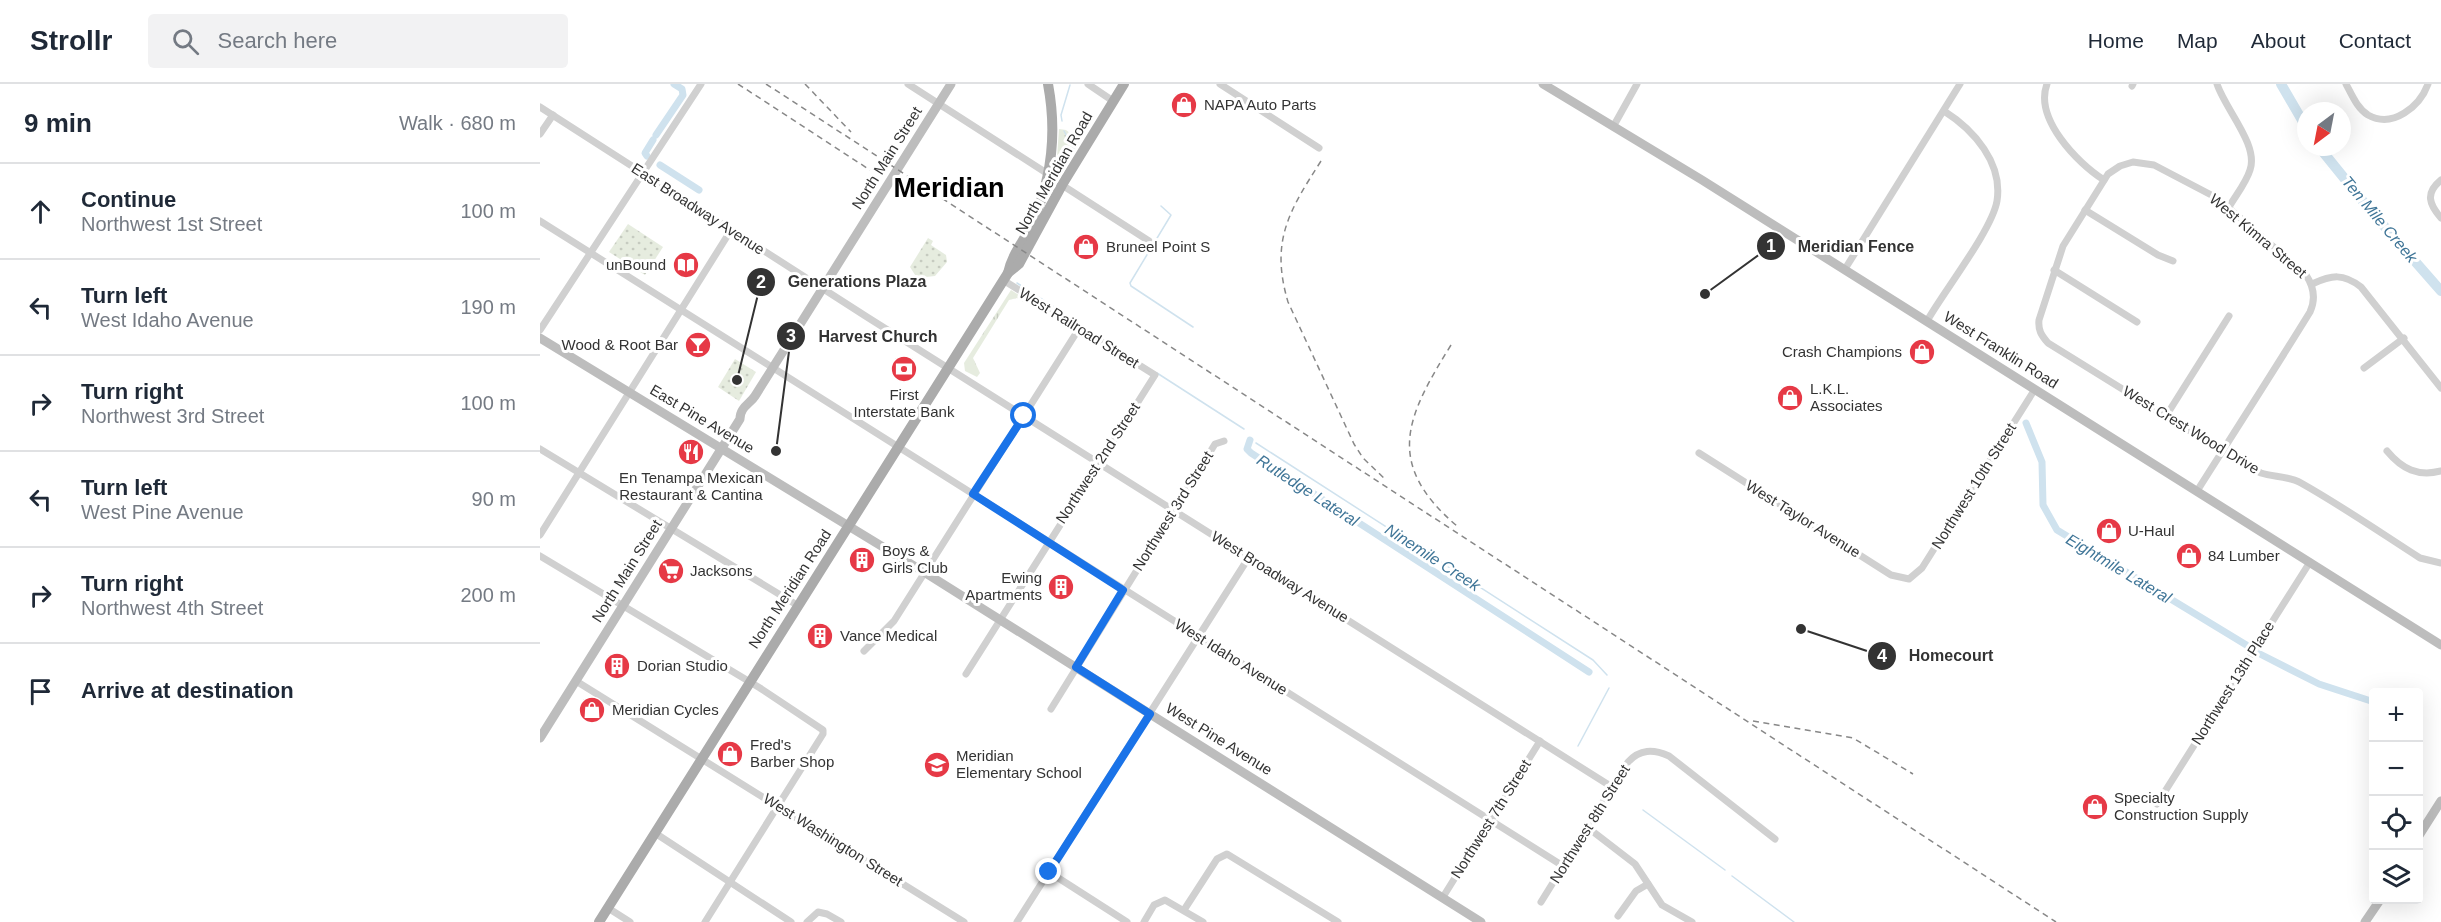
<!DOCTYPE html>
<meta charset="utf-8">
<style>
:root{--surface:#fff;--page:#f2f2f3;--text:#1f2937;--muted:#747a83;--line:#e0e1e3}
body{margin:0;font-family:Helvetica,sans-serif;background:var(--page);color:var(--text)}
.controls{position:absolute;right:18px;bottom:18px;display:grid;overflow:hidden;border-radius:6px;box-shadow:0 6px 24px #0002}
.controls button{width:54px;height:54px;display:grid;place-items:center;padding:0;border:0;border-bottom:2px solid var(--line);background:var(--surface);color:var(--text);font:30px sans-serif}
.compass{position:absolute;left:1757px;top:18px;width:54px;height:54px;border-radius:50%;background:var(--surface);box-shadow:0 6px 24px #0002;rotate:212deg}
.stop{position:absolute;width:18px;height:18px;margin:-14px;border:4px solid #1a73e8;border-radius:50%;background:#fff}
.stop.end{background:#1a73e8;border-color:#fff;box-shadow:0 2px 6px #0008}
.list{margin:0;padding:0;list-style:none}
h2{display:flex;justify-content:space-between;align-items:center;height:78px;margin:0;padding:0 24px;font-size:26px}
h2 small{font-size:20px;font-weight:400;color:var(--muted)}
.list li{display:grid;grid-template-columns:39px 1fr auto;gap:18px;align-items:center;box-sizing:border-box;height:96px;padding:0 24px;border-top:2px solid var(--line)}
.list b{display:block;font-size:22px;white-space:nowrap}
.list p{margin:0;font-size:20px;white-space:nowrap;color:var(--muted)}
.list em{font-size:20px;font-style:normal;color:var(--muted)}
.icon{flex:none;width:33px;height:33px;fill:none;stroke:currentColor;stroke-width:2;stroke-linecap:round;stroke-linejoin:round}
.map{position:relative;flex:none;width:1901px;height:838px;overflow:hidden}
header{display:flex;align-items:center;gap:36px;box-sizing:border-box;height:84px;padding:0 30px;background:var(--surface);border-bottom:2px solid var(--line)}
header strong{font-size:28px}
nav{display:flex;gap:33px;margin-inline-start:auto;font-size:21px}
.search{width:420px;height:54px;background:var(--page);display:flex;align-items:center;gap:15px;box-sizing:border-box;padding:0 21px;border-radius:6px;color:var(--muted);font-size:22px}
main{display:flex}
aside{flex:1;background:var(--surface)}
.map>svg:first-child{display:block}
.grass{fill:url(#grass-tufts)}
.park{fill:url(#park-dots)}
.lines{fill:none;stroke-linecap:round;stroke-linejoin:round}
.stream{stroke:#cfe2ee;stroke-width:1.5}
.canal{stroke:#cfe2ee;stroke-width:7}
.river{stroke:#cfe2ee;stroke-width:10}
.street{stroke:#d0d0d0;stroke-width:7}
.secondary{stroke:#bdbdbd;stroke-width:9}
.primary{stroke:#ababab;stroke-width:10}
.rail{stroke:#888;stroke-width:1.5;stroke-dasharray:6 4.5;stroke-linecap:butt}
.route{stroke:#1a73e8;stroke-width:8}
.labels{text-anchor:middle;stroke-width:6;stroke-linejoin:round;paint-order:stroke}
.poi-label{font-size:15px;fill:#333;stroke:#fff;text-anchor:start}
.street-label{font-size:15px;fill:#333;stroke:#fff}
.water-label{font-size:16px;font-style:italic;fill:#3f7597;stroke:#fff}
.town-label{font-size:27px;font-weight:bold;fill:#000;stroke:#fff}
.leader{fill:none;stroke:#333;stroke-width:2}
.callout-dot{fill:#333;stroke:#fff;stroke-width:2}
.mark-label{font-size:18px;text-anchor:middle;font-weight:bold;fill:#fff}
.callout-label{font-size:16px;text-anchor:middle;font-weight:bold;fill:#333;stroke:#fff;stroke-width:6;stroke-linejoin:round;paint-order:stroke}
</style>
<header>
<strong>Strollr</strong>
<div class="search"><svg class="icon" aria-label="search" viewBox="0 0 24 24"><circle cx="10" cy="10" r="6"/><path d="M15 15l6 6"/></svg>Search here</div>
<nav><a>Home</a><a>Map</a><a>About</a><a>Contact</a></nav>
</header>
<main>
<aside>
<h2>9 min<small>Walk · 680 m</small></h2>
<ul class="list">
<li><svg class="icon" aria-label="ahead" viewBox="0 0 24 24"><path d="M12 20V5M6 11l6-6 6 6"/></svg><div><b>Continue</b><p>Northwest 1st Street</p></div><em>100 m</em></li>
<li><svg class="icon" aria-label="left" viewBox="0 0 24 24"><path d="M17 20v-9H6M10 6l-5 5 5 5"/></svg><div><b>Turn left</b><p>West Idaho Avenue</p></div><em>190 m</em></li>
<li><svg class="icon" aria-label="right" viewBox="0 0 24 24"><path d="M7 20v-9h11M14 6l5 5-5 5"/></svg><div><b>Turn right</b><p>Northwest 3rd Street</p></div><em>100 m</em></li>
<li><svg class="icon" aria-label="left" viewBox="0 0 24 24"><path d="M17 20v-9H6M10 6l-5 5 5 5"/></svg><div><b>Turn left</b><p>West Pine Avenue</p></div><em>90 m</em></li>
<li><svg class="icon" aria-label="right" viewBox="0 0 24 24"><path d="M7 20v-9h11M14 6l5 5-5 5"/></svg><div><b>Turn right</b><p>Northwest 4th Street</p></div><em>200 m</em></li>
<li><svg class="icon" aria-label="arrive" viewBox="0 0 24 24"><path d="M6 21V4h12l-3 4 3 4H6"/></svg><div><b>Arrive at destination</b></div></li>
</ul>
</aside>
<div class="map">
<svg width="1901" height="838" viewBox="0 0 1901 838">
<defs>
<pattern id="grass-tufts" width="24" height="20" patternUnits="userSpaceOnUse" patternTransform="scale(1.5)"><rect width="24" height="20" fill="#e6ecdf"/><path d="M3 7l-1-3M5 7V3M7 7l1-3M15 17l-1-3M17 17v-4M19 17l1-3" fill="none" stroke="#c6cbc0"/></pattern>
<pattern id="park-dots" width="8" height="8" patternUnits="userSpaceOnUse" patternTransform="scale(1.5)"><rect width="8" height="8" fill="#e6ecdf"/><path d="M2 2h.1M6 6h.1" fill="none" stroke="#c6cbc0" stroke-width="1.8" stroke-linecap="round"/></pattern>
</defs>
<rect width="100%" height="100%" fill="#fff"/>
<!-- grass -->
<g class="grass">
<polygon points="519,45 526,46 540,57 533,69 527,69 521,85 516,87"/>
<polygon points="471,206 487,216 485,219 477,214 469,216 433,274 440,289 437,293 425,287 424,279"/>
</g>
<!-- park -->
<g class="park">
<polygon points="88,140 123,163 105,191 69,168"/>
<polygon points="388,154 393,157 391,161 406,171 407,178 395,192 377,194 370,183"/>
<polygon points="195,275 216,288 199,317 178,303"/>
</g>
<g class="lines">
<!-- stream -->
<g class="stream">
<polyline points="522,37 521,31 530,1"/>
<polyline points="524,47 534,65"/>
<polyline points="621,122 631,131 590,199 591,202 653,243"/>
<polyline points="477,199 537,238"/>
<polyline points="617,289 704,345"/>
<polyline points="716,359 1053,576 1067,591"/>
<polyline points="1038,662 1069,604"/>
<polyline points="1103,726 1185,786"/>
<polyline points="1192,792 1254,838"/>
</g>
<!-- canal -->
<g class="canal">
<polyline points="116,51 143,11 142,5 134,0"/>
<polyline points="107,72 105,69 113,56"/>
<polyline points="120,81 159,106"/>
<polyline points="1486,339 1502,378 1503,421 1517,446 1708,562"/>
<polyline points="710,356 707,365 711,369 1049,588"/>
<polyline points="1720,570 1779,600 1834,618"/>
</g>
<!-- river -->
<g class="river">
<polyline points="1741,0 1766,43"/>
<polyline points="1779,63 1830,126 1901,207"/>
</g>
<!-- street -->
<g class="street">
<polyline points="368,0 508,90"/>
<polyline points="548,0 573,17"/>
<polyline points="680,0 779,64"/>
<path d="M1507,0C1494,34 1537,79 1564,96"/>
<path d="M1677,0C1685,25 1719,61 1710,86C1706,99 1696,111 1689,123"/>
<path d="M1806,0C1812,11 1817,24 1828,31C1853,45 1880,22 1888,0"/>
<polyline points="1592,2 1593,0"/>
<polyline points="0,23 327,233 1072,703"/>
<polyline points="1073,43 1097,0"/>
<polyline points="0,50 13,31"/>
<path d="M1901,96C1885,109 1889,120 1901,134"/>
<polyline points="522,101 609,157"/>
<polyline points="1545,126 1618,171 1633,177"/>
<polyline points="0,137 1023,782"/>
<polyline points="1305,185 1420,0"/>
<polyline points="1514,186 1597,238"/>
<path d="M1772,200C1792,191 1803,189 1821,203L1901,304"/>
<path d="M1387,237C1404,207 1452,146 1457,117C1463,79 1434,46 1404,27"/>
<polyline points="0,246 161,0"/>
<polyline points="1824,284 1864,254"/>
<polyline points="1626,332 1689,232"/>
<polyline points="0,365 257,521"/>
<path d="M1847,367C1862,385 1878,393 1901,387"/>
<polyline points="1159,369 1351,491 1369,495 1382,484 1495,305"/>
<path d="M1657,407C1695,347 1733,288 1770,228C1776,215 1774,203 1766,191L1677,114L1614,81L1593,78L1580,82L1568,90L1523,162L1499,236C1498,246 1501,251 1508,259L1676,363C1690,373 1705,382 1721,389C1733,393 1749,392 1761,399C1802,422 1841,449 1880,474L1901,479"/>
<polyline points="0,451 191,146"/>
<polyline points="0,472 220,604 283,646 283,650 165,838"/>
<polyline points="324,567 354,537 540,243"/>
<polyline points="426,590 615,291 463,196"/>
<polyline points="36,597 424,838"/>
<polyline points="511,625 675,360 684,357"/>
<polyline points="1617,720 1770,478"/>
<polyline points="1047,743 1095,780 1122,821 1152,838"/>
<polyline points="115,749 251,838"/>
<polyline points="509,788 587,838"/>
<polyline points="903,813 1000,657"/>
<path d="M1001,818L1088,678C1100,665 1113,665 1129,672L1235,755"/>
<polyline points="68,824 90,838"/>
<polyline points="644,826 677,775 687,770 798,838"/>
<polyline points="1078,832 1096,807 1108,800"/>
<polyline points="267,838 278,828 287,830 301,838"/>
<polyline points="477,838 709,473"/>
<polyline points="604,838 614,821 625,816 663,838"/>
</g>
<!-- secondary -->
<g class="secondary">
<polyline points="1003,0 1162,96 1901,561"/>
<polyline points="0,254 384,488 941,838"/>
<path d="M0,654L200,335C200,323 210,320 215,312L411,0"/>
<polyline points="1878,753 1901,717"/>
<polyline points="1825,838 1840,816"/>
</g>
<!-- primary -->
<g class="primary">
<path d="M468,189C472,170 484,157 492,140C512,95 517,48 508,0"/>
<polyline points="59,838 468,189 479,180 522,101 584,0"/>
</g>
<!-- rail -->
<g class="rail">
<polyline points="198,0 330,86"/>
<polyline points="226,0 1516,838"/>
<polyline points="265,0 311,48"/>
<path d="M781,77C749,127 730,157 748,218L814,360L823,374L845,395"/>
<path d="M911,261C867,332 843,379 917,442"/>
<polyline points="1213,637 1313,654 1373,690"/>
</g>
</g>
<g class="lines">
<!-- route -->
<polyline class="route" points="484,332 433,410 583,506 536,583 610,630 509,788"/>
</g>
<!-- icons -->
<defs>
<g id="shop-disc" transform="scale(1.35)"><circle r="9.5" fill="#e63946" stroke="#fff"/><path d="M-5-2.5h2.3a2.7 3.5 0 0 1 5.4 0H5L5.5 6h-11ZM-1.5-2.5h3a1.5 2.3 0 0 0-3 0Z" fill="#fff"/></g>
<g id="library-disc" transform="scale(1.35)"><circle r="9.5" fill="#e63946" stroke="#fff"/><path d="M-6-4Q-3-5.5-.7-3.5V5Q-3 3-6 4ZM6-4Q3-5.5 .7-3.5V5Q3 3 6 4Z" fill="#fff"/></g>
<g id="bar-disc" transform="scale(1.35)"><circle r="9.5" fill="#e63946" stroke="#fff"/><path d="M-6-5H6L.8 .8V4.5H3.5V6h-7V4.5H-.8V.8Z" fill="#fff"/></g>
<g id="bank-disc" transform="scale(1.35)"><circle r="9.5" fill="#e63946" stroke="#fff"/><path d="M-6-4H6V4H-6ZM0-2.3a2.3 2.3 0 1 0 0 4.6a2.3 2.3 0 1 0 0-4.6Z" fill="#fff"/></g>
<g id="restaurant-disc" transform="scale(1.35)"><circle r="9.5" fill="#e63946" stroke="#fff"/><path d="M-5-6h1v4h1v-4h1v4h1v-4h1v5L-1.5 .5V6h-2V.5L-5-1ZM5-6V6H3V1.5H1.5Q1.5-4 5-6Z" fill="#fff"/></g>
<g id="building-disc" transform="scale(1.35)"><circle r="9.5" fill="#e63946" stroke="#fff"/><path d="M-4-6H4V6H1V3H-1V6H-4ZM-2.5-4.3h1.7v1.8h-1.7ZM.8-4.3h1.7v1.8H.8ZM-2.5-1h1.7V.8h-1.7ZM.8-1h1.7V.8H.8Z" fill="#fff"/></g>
<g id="supermarket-disc" transform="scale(1.35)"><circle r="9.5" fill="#e63946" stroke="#fff"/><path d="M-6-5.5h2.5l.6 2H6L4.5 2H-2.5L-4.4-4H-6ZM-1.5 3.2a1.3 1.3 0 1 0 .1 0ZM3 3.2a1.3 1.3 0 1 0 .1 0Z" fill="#fff"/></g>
<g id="school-disc" transform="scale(1.35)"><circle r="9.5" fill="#e63946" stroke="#fff"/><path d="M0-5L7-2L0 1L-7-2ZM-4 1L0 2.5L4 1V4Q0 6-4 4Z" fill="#fff"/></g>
</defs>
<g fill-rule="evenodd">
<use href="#shop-disc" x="644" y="21"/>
<use href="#shop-disc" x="546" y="163"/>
<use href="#library-disc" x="146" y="181"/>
<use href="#bar-disc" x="158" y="261"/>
<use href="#shop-disc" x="1382" y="268"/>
<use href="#bank-disc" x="364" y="285"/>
<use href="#shop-disc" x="1250" y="314"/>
<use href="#restaurant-disc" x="151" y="368"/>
<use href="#shop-disc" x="1569" y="447"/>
<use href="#shop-disc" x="1649" y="472"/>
<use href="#building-disc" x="322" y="476"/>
<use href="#supermarket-disc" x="131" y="487"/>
<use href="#building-disc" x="521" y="503"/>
<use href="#building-disc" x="280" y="552"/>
<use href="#building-disc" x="77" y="582"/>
<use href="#shop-disc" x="52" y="626"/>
<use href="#shop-disc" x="190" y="670"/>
<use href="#school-disc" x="397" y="681"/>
<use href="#shop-disc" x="1555" y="723"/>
</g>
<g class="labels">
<!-- poi labels -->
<g class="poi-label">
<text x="664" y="26">NAPA Auto Parts</text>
<text x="566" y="168">Bruneel Point S</text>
<text x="126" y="186" text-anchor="end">unBound</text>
<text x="138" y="266" text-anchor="end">Wood &amp; Root Bar</text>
<text x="1362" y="273" text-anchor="end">Crash Champions</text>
<text x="1270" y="310">L.K.L.<tspan x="1270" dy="17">Associates</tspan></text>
<text x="364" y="316" text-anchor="middle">First<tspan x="364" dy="17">Interstate Bank</tspan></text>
<text x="151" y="399" text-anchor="middle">En Tenampa Mexican<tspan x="151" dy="17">Restaurant &amp; Cantina</tspan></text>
<text x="1588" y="452">U-Haul</text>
<text x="342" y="472">Boys &amp;<tspan x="342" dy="17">Girls Club</tspan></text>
<text x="1668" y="477">84 Lumber</text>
<text x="150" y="492">Jacksons</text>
<text x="502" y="499" text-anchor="end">Ewing<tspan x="502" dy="17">Apartments</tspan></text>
<text x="300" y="557">Vance Medical</text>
<text x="97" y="587">Dorian Studio</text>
<text x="72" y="631">Meridian Cycles</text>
<text x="210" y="666">Fred's<tspan x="210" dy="17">Barber Shop</tspan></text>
<text x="416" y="677">Meridian<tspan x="416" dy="17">Elementary School</tspan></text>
<text x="1574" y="719">Specialty<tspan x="1574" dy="17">Construction Supply</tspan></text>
</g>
<!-- street labels -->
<g class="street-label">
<text transform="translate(347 74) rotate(-58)" y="5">North Main Street</text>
<text transform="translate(514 89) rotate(-60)" y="5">North Meridian Road</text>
<text transform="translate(158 125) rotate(33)" y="5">East Broadway Avenue</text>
<text transform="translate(1718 152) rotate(40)" y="5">West Kimra Street</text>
<text transform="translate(539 244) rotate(32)" y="5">West Railroad Street</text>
<text transform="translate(1461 266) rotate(32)" y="5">West Franklin Road</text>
<text transform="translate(162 335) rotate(31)" y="5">East Pine Avenue</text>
<text transform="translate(1651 346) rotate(31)" y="5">West Crest Wood Drive</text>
<text transform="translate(558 379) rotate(-57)" y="5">Northwest 2nd Street</text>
<text transform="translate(1434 402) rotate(-58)" y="5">Northwest 10th Street</text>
<text transform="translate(633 427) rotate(-58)" y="5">Northwest 3rd Street</text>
<text transform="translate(1263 435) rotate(32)" y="5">West Taylor Avenue</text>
<text transform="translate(87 487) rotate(-58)" y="5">North Main Street</text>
<text transform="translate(740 493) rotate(32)" y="5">West Broadway Avenue</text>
<text transform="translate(250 505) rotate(-57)" y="5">North Meridian Road</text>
<text transform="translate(691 573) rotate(32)" y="5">West Idaho Avenue</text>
<text transform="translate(1693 599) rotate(-58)" y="5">Northwest 13th Place</text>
<text transform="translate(679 655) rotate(32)" y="5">West Pine Avenue</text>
<text transform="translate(951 735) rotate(-58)" y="5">Northwest 7th Street</text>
<text transform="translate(1050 740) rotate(-58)" y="5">Northwest 8th Street</text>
<text transform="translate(293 756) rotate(32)" y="5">West Washington Street</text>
</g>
<!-- water labels -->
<g class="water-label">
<text transform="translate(1840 135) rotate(50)" y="6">Ten Mile Creek</text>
<text transform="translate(768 406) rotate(33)" y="6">Rutledge Lateral</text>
<text transform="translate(893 473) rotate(33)" y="6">Ninemile Creek</text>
<text transform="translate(1579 484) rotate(31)" y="6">Eightmile Lateral</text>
</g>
<!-- town labels -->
<g class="town-label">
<text x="409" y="113">Meridian</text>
</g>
</g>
<!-- callouts -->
<path class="leader" d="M1165 210L1231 162M197 296L221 198M236 367L251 252M1261 545L1342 572"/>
<g class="callout-dot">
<circle cx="1165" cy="210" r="6"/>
<circle cx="197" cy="296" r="6"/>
<circle cx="236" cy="367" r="6"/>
<circle cx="1261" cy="545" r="6"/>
<circle cx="1231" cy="162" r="15"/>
<circle cx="221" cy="198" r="15"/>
<circle cx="251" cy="252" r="15"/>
<circle cx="1342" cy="572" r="15"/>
</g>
<g class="mark-label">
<text x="1231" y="168">1</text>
<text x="221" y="204">2</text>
<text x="251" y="258">3</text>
<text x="1342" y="578">4</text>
</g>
<g class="callout-label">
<text x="1316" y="168">Meridian Fence</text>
<text x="317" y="203">Generations Plaza</text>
<text x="338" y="258">Harvest Church</text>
<text x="1411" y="577">Homecourt</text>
</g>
</svg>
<div class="controls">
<button>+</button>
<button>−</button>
<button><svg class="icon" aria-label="locate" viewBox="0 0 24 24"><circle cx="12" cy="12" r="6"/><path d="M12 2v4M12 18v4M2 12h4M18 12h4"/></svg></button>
<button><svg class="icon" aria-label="layers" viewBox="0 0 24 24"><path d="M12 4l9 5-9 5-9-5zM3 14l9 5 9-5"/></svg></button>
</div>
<svg class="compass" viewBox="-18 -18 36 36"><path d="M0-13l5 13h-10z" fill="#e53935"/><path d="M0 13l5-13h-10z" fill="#747a83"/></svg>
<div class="stop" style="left:484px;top:332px"></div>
<div class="stop end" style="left:509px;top:788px"></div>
</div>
</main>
